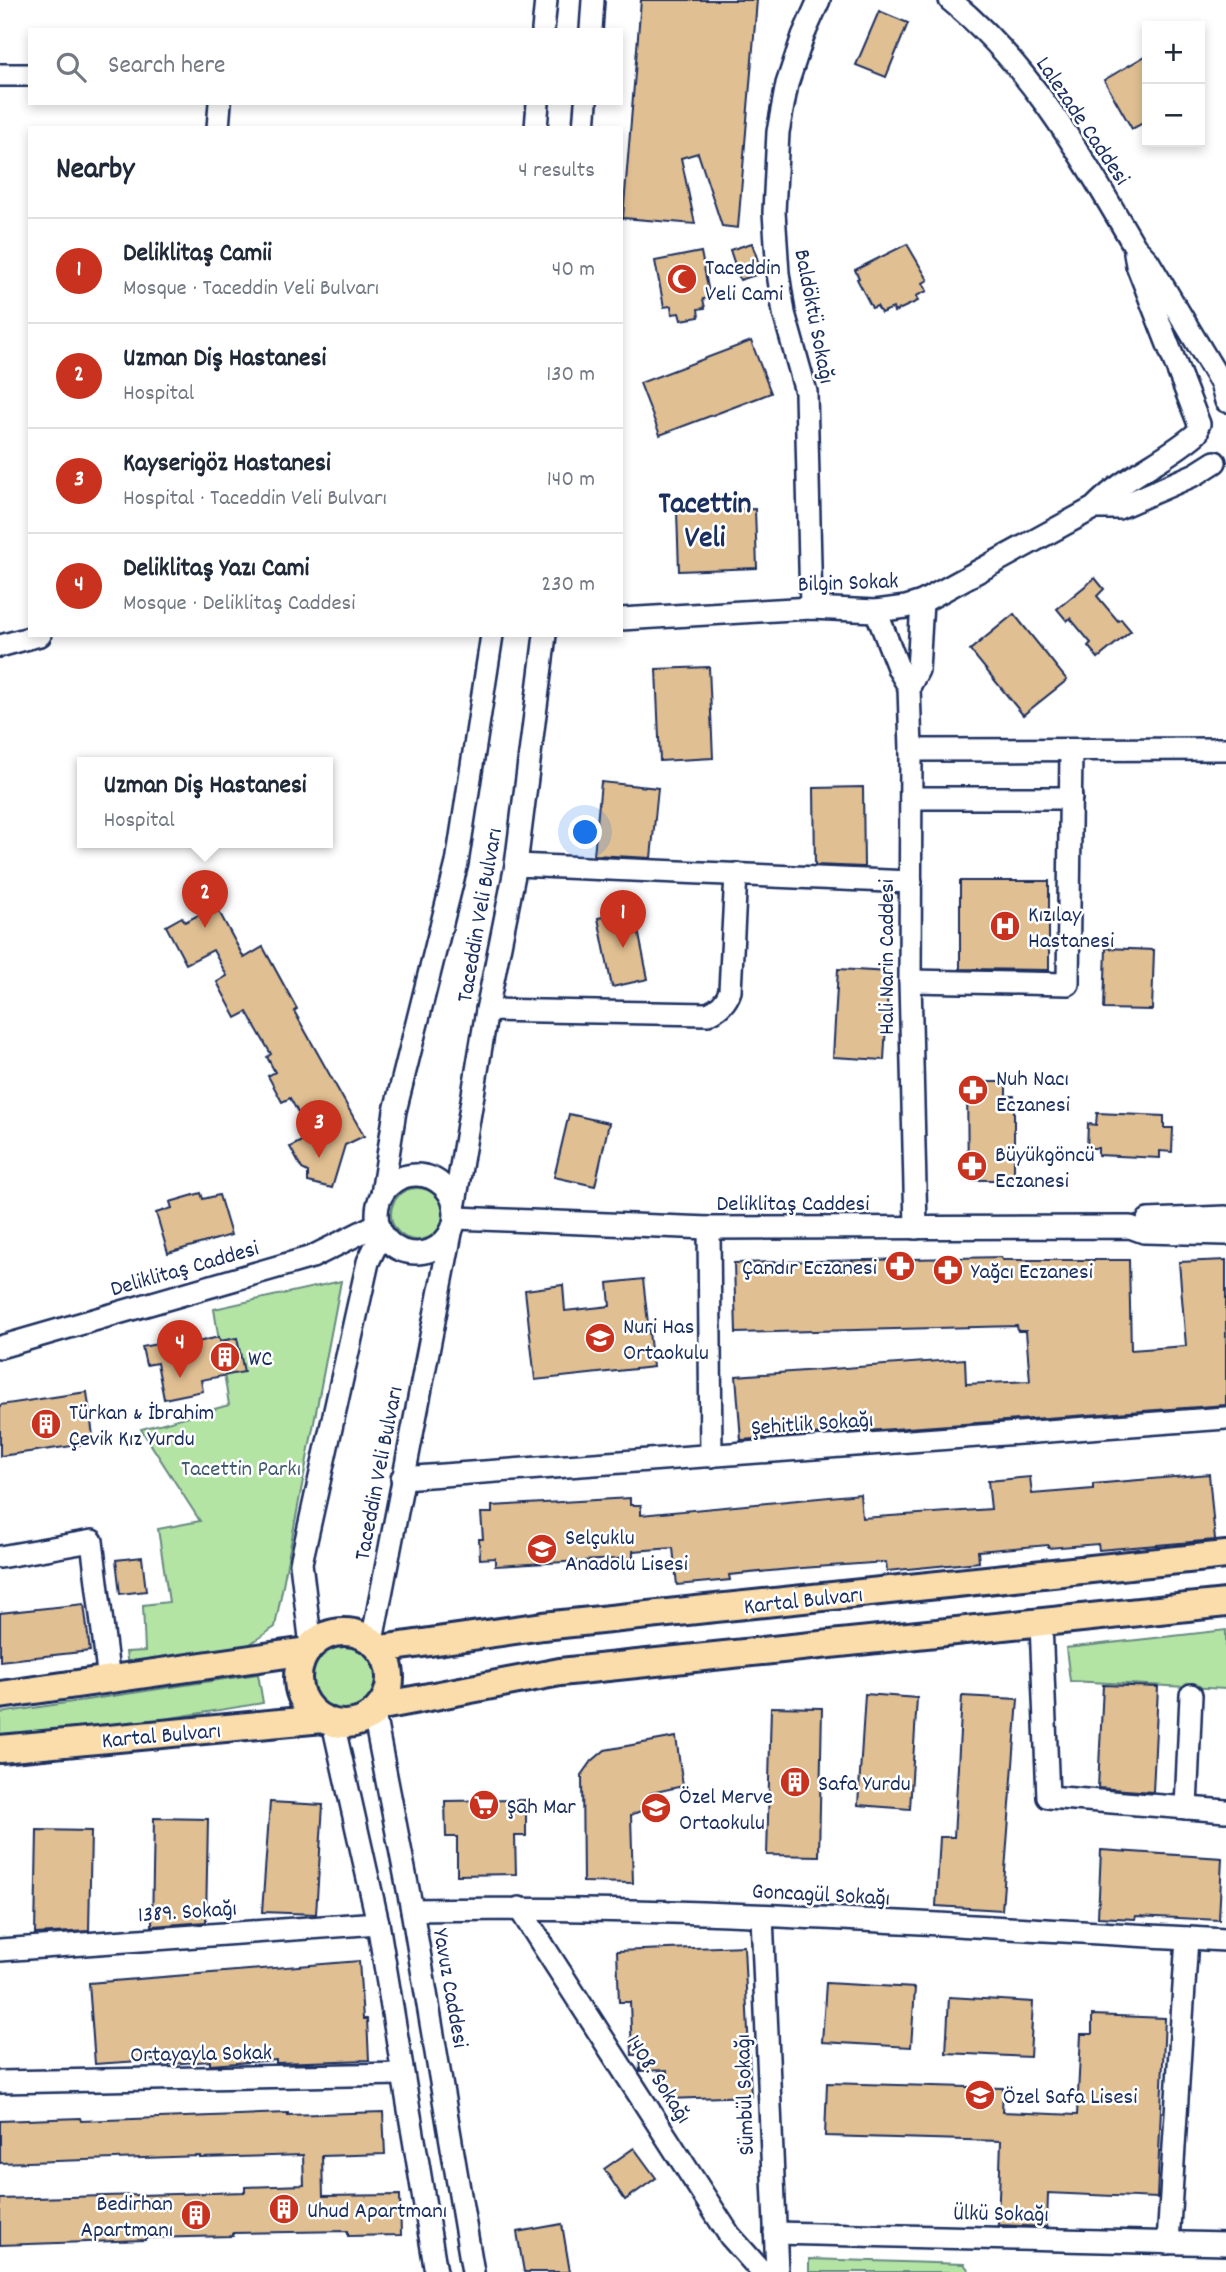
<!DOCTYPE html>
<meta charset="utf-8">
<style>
:root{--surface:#fff;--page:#f2f2f3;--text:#1f2937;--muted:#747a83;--line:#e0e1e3;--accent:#c8321e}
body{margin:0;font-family:Dekko,sans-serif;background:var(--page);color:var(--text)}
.controls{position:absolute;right:21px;top:21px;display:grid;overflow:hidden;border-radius:0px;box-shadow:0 4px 10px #0003}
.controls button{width:63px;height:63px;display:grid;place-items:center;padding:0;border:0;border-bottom:2px solid var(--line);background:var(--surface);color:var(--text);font:35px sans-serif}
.you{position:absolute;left:586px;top:833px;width:24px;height:24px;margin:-18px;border:5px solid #fff;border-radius:50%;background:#1a73e8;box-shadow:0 0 0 10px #1a73e833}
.badge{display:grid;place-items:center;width:46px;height:46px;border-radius:50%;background:var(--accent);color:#fff;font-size:23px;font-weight:700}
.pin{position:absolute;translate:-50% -58px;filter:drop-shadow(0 2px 4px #0008)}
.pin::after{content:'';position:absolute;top:37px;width:24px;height:21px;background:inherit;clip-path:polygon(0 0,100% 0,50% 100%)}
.popup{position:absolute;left:77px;top:757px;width:256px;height:91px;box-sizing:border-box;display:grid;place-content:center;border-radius:0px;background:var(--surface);filter:drop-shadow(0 2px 5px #0005);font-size:23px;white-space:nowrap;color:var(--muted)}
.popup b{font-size:26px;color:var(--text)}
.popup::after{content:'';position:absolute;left:50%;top:100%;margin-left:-14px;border:14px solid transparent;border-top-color:var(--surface)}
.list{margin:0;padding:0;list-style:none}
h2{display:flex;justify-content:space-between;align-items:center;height:91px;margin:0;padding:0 28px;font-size:30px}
h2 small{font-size:23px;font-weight:400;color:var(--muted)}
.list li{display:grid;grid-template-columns:46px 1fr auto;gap:21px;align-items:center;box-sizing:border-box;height:105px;padding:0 28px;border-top:2px solid var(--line)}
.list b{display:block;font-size:26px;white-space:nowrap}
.list p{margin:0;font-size:23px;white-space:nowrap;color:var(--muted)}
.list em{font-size:23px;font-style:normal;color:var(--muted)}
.icon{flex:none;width:38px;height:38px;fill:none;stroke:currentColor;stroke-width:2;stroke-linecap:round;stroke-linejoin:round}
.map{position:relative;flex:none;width:1226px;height:2272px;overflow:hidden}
.search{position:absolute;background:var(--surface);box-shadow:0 4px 10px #0003;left:28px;top:28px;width:595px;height:77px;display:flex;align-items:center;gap:18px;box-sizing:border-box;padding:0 24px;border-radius:0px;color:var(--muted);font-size:26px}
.panel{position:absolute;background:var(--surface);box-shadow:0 4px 10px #0003;left:28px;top:126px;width:595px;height:511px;border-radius:0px}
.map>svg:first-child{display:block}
.green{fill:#b3e4a4;stroke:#678a81;stroke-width:2}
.building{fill:#e0bf92;stroke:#1b2f5e;stroke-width:2}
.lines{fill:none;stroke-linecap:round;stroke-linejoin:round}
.minor-casing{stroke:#1b2f5e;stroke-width:26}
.major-casing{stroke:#1b2f5e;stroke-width:32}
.minor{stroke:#fff;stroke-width:21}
.major{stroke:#faddab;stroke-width:26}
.labels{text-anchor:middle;stroke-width:5;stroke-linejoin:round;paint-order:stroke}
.street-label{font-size:23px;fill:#1b2f5e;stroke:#fff}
.poi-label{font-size:23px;fill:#1b2f5e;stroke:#fff;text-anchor:start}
.park-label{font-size:23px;fill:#415c70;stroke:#fff}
.district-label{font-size:30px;font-weight:bold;fill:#1b2f5e;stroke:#fff}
</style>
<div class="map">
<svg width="1226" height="2272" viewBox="0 0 1226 2272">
<rect width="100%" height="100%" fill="#fff"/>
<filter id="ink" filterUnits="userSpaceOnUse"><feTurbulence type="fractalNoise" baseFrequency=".0143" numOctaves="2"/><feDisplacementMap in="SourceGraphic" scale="14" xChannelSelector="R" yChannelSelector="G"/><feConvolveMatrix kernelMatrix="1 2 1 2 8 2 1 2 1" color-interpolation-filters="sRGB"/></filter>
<g filter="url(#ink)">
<!-- green -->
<g class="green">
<circle cx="417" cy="1214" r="26"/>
<polygon points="341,1281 275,1627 247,1646 129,1673 126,1652 145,1651 143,1605 169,1602 158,1529 200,1521 141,1429 229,1405 214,1309"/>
<polygon points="1226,1630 1226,1689 1070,1681 1066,1648"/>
<circle cx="344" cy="1679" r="32"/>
<polygon points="258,1674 263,1703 54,1737 0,1741 0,1713"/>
<polygon points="809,2259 964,2264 970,2272 809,2272"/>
</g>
<!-- building -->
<g class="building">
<polygon points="641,0 757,0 738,228 722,226 698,153 681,158 695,224 623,218"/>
<polygon points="879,11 908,23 886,77 856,65"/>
<polygon points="1147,55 1147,121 1132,129 1104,80"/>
<polygon points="752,243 762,273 740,280 730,250"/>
<polygon points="907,244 928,280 923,283 927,291 916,296 918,301 894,312 893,308 881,313 877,306 872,308 857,279 859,278 855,270"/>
<polygon points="701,252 710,298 703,299 705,308 698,309 699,317 681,320 679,313 672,314 671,306 664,307 655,261"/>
<polygon points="751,341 771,393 660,435 640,383"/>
<polygon points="755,509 757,568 679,571 677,512"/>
<polygon points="1095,578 1104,589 1097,596 1118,621 1121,619 1131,631 1098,658 1088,646 1091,643 1070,618 1067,621 1057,609"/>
<polygon points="1014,614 1067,680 1023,715 970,650"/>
<polygon points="709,667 713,758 660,761 656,669"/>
<polygon points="601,782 658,788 651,858 594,855"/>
<polygon points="863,787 864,867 815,865 814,788"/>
<polygon points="960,881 1049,881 1049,970 960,969"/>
<polygon points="216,906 244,958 263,947 297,1009 294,1011 364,1136 345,1145 332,1188 308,1182 308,1172 302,1169 290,1147 311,1136 290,1098 282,1102 268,1076 275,1072 267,1057 271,1054 247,1012 236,1018 217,982 227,976 213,950 186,964 166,926 182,917 185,922"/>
<polygon points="634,910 648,979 612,987 598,918"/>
<polygon points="1106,948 1154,950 1152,1010 1104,1009"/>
<polygon points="838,969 889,972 884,1060 833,1057"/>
<polygon points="967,1082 1006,1082 1006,1096 1014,1096 1014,1180 968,1180"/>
<polygon points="1097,1113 1164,1116 1164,1128 1173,1128 1172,1152 1160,1151 1160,1158 1098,1155 1098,1148 1087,1148 1088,1124 1096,1125"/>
<polygon points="569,1114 609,1123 595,1186 554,1177"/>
<polygon points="201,1193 203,1199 219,1195 231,1235 168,1253 156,1213 172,1208 170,1202"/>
<polygon points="1001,1257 1002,1260 1129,1260 1131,1350 1186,1346 1179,1262 1226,1260 1226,1405 741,1440 736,1376 965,1359 966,1384 1030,1381 1026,1331 1018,1331 1017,1326 736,1333 734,1263"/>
<polygon points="643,1279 653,1367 535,1380 525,1290 563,1285 565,1311 610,1306 608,1283"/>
<polygon points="192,1337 193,1343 219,1337 220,1341 237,1338 244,1372 201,1380 203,1391 164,1399 157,1363 146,1365 142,1347"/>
<polygon points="87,1392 94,1443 0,1456 0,1405"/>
<polygon points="1209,1474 1215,1540 1099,1550 1098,1544 1048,1548 1048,1545 978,1551 979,1562 887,1571 886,1562 802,1568 729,1575 730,1580 677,1585 673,1548 633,1551 633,1558 495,1566 495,1558 480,1559 479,1539 483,1539 481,1513 492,1513 492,1506 630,1498 630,1505 641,1505 641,1515 860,1494 862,1518 991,1509 988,1481 1030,1477 1032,1494 1093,1489 1093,1484"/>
<polygon points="142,1557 146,1591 120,1594 116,1560"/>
<polygon points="84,1604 90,1651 0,1661 0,1613"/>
<polygon points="1103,1685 1158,1687 1153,1792 1098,1788"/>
<polygon points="865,1694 917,1698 910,1809 858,1805"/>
<polygon points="962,1696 1018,1699 1002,1910 936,1906 940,1837 954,1837"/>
<polygon points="771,1707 822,1708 819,1856 767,1855"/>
<polygon points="676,1737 683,1786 651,1793 643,1810 631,1815 633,1883 583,1882 582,1775 592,1761 605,1750"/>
<polygon points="526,1800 526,1836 515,1836 516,1874 457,1875 457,1837 446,1837 445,1801"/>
<polygon points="270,1802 323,1805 316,1914 262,1912"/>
<polygon points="154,1818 208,1819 206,1922 152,1926"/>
<polygon points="37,1830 91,1831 89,1931 35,1934"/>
<polygon points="1101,1850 1222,1858 1219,1920 1136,1916 1135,1919 1098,1917"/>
<polygon points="744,1946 751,2096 668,2099 667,2070 640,2071 639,2055 632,2055 630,2002 619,2002 617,1951"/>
<polygon points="359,1961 363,2019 367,2019 369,2060 276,2063 276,2060 210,2065 210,2061 156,2065 155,2060 95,2064 89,1983"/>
<polygon points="826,1983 915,1988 911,2047 822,2042"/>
<polygon points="949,1997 1033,2002 1030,2057 946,2053"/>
<polygon points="1092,2015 1165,2018 1157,2198 1048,2193 1047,2227 998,2225 1001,2141 825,2136 827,2083 1003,2088 1002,2112 1077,2115 1081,2034 1092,2034"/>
<polygon points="383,2112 385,2154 322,2156 323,2196 400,2195 401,2235 348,2236 348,2231 233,2233 233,2236 145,2238 145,2240 0,2245 0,2199 245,2192 245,2187 304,2185 303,2155 200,2158 200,2156 0,2163 0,2121 80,2118 81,2121 288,2113 288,2115"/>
<polygon points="634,2148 656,2178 625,2200 604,2169"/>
<polygon points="562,2224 570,2272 524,2272 517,2232"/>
</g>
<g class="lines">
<!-- minor casing -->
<g class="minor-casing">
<g id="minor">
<path d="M950,0C1032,67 1082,157 1135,247L1148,261L1221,383L1226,401"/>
<polyline points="543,30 546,0"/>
<polyline points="591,30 593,0"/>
<polyline points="0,75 30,75"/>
<polyline points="218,128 220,103"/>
<polyline points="536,128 538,103"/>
<polyline points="584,128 586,103"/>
<polyline points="1135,253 1137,265 1199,424"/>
<polyline points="1094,508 1118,508 1196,474 1215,462"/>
<polyline points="811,608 806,392 784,313 778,273 774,212 778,132 787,84 803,36 819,0"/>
<polyline points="876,611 899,670 909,687 911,750 910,981 916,1228"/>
<path d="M621,619L811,608L876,611L906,607L922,602L1094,508C1123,477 1165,461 1197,433"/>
<polyline points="0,646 40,635"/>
<polyline points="909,687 918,670 922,602"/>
<polyline points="911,750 1226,749"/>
<polyline points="911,798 1071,798"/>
<polyline points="516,865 911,882"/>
<polyline points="910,981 1068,984 1071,751"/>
<path d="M487,1010L708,1014C719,1009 726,1003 730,991L736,874"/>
<circle cx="416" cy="1214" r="39"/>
<polyline points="382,1194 395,1111 457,863 492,635"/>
<polyline points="455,1203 487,1010 516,865 545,635"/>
<polyline points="456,1218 709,1228 1130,1227 1144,1232 1226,1234"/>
<polyline points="1148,1220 1226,1217"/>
<polyline points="709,1228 711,1456"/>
<polyline points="0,1347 312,1257 378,1224"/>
<polyline points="402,1478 1226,1418"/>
<polyline points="0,1557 92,1541 109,1681"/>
<polyline points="1041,1623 1048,1797 1226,1811"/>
<polyline points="372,1641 451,1233"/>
<polyline points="311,1646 301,1563 368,1262 382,1233"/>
<polyline points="374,1714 412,1910 473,2272"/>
<polyline points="333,1723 378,1923 436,2272"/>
<polyline points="1186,1808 1191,1695"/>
<polyline points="519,1908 730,2236 762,2272"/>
<path d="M412,1910C684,1905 955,1926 1226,1940"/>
<polyline points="762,1916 777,2272"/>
<polyline points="0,1950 378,1923"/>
<polyline points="0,2082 402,2074"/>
<polyline points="775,2233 1226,2244"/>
<polyline points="1168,2243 1187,1938"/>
</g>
</g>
<!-- major casing -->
<g class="major-casing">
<g id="major">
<circle cx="344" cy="1678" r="46"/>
<polyline points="380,1649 543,1626 1226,1555"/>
<polyline points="0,1695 307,1651"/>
<polyline points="382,1706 560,1672 1226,1603"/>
<polyline points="0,1749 323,1719"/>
</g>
</g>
<!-- minor -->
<use href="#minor" class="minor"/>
<!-- major -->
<use href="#major" class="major"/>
</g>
</g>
<!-- icons -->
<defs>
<g id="mosque-disc" transform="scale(1.575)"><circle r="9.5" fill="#c8321e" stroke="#fff"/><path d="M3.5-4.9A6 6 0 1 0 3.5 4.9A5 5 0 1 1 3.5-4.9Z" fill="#fff"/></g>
<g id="hospital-disc" transform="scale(1.575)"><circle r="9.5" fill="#c8321e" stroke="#fff"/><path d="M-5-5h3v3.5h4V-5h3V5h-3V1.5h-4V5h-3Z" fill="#fff"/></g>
<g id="pharmacy-disc" transform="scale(1.575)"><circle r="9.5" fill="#c8321e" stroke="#fff"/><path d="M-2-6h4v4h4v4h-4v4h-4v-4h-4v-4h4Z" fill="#fff"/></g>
<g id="school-disc" transform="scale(1.575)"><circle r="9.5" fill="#c8321e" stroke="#fff"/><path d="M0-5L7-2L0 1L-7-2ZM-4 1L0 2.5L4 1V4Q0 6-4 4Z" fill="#fff"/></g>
<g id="building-disc" transform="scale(1.575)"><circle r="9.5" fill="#c8321e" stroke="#fff"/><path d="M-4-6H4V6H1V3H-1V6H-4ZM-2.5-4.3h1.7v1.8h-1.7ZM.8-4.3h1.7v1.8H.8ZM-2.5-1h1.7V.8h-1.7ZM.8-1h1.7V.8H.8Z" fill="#fff"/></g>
<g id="supermarket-disc" transform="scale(1.575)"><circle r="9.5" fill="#c8321e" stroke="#fff"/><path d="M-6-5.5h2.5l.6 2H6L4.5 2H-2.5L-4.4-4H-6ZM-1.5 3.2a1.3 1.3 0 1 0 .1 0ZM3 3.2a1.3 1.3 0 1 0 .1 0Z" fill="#fff"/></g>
</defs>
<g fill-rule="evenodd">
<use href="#mosque-disc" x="682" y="279"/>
<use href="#hospital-disc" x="1005" y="926"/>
<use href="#pharmacy-disc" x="973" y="1090"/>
<use href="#pharmacy-disc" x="972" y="1166"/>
<use href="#pharmacy-disc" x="900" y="1266"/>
<use href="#pharmacy-disc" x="948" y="1270"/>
<use href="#school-disc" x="600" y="1338"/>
<use href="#building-disc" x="225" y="1357"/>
<use href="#building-disc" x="46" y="1424"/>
<use href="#school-disc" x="542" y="1549"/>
<use href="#building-disc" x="795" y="1782"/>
<use href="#supermarket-disc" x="484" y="1805"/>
<use href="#school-disc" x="656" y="1808"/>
<use href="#school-disc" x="980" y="2095"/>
<use href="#building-disc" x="284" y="2209"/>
<use href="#building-disc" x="196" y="2215"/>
</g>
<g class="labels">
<!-- street labels -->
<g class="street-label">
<text transform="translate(1084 120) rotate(56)" y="8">Lalezade Caddesi</text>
<text transform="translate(816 316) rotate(79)" y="8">Baldöktü Sokağı</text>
<text transform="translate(848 581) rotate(-2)" y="8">Bilgin Sokak</text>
<text transform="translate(478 915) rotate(-80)" y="8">Taceddin Veli Bulvarı</text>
<text transform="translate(885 957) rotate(-90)" y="8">Hali Narin Caddesi</text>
<text x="793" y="1210">Deliklitaş Caddesi</text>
<text transform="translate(184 1267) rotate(-16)" y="8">Deliklitaş Caddesi</text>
<text transform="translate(812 1422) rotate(-4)" y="8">Şehitlik Sokağı</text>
<text transform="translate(377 1473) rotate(-79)" y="8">Taceddin Veli Bulvarı</text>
<text transform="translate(803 1599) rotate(-6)" y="8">Kartal Bulvarı</text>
<text transform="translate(161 1734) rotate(-5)" y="8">Kartal Bulvarı</text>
<text transform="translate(821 1893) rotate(3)" y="8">Goncagül Sokağı</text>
<text transform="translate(187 1910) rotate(-4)" y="8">1389. Sokağı</text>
<text transform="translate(452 1988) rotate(80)" y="8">Yavuz Caddesi</text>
<text transform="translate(201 2052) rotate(-1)" y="8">Ortayayla Sokak</text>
<text transform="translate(660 2078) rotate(57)" y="8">1408. Sokağı</text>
<text transform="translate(743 2095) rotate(-92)" y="8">Sümbül Sokağı</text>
<text transform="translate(1001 2212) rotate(1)" y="8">Ülkü Sokağı</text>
</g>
<!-- poi labels -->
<g class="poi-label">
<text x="705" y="274">Taceddin<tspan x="705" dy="26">Veli Cami</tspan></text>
<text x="1028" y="921">Kızılay<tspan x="1028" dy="26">Hastanesi</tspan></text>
<text x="996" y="1085">Nuh Nacı<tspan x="996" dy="26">Eczanesi</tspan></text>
<text x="995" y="1161">Büyükgöncü<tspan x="995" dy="26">Eczanesi</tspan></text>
<text x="877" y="1274" text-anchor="end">Çandır Eczanesi</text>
<text x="971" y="1278">Yağcı Eczanesi</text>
<text x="623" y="1333">Nuri Has<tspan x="623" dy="26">Ortaokulu</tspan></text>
<text x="248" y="1365">WC</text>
<text x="69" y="1419">Türkan &amp; İbrahim<tspan x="69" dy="26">Çevik Kız Yurdu</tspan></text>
<text x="565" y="1544">Selçuklu<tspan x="565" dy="26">Anadolu Lisesi</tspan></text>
<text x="818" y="1790">Safa Yurdu</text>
<text x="679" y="1803">Özel Merve<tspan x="679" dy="26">Ortaokulu</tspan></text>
<text x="507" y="1813">Şah Mar</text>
<text x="1003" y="2103">Özel Safa Lisesi</text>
<text x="173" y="2210" text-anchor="end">Bedirhan<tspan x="173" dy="26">Apartmanı</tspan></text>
<text x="307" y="2217">Uhud Apartmanı</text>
</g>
<!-- park labels -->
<g class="park-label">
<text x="241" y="1475">Tacettin Parkı</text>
</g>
<!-- district labels -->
<g class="district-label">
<text x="705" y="512">Tacettin<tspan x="705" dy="34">Veli</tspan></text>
</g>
</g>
</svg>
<div class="controls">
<button>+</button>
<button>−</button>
</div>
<div class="you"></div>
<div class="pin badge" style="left:623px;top:948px">1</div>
<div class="pin badge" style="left:205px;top:928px">2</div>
<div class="popup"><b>Uzman Diş Hastanesi</b>Hospital</div>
<div class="pin badge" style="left:319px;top:1158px">3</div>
<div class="pin badge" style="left:180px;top:1378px">4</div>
<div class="search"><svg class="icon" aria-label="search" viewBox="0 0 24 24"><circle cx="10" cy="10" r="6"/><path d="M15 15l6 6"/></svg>Search here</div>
<section class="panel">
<h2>Nearby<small>4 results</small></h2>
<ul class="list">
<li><span class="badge">1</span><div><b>Deliklitaş Camii</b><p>Mosque · Taceddin Veli Bulvarı</p></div><em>40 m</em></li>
<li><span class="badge">2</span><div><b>Uzman Diş Hastanesi</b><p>Hospital</p></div><em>130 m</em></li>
<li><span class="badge">3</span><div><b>Kayserigöz Hastanesi</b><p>Hospital · Taceddin Veli Bulvarı</p></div><em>140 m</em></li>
<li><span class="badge">4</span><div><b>Deliklitaş Yazı Cami</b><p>Mosque · Deliklitaş Caddesi</p></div><em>230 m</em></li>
</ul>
</section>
</div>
